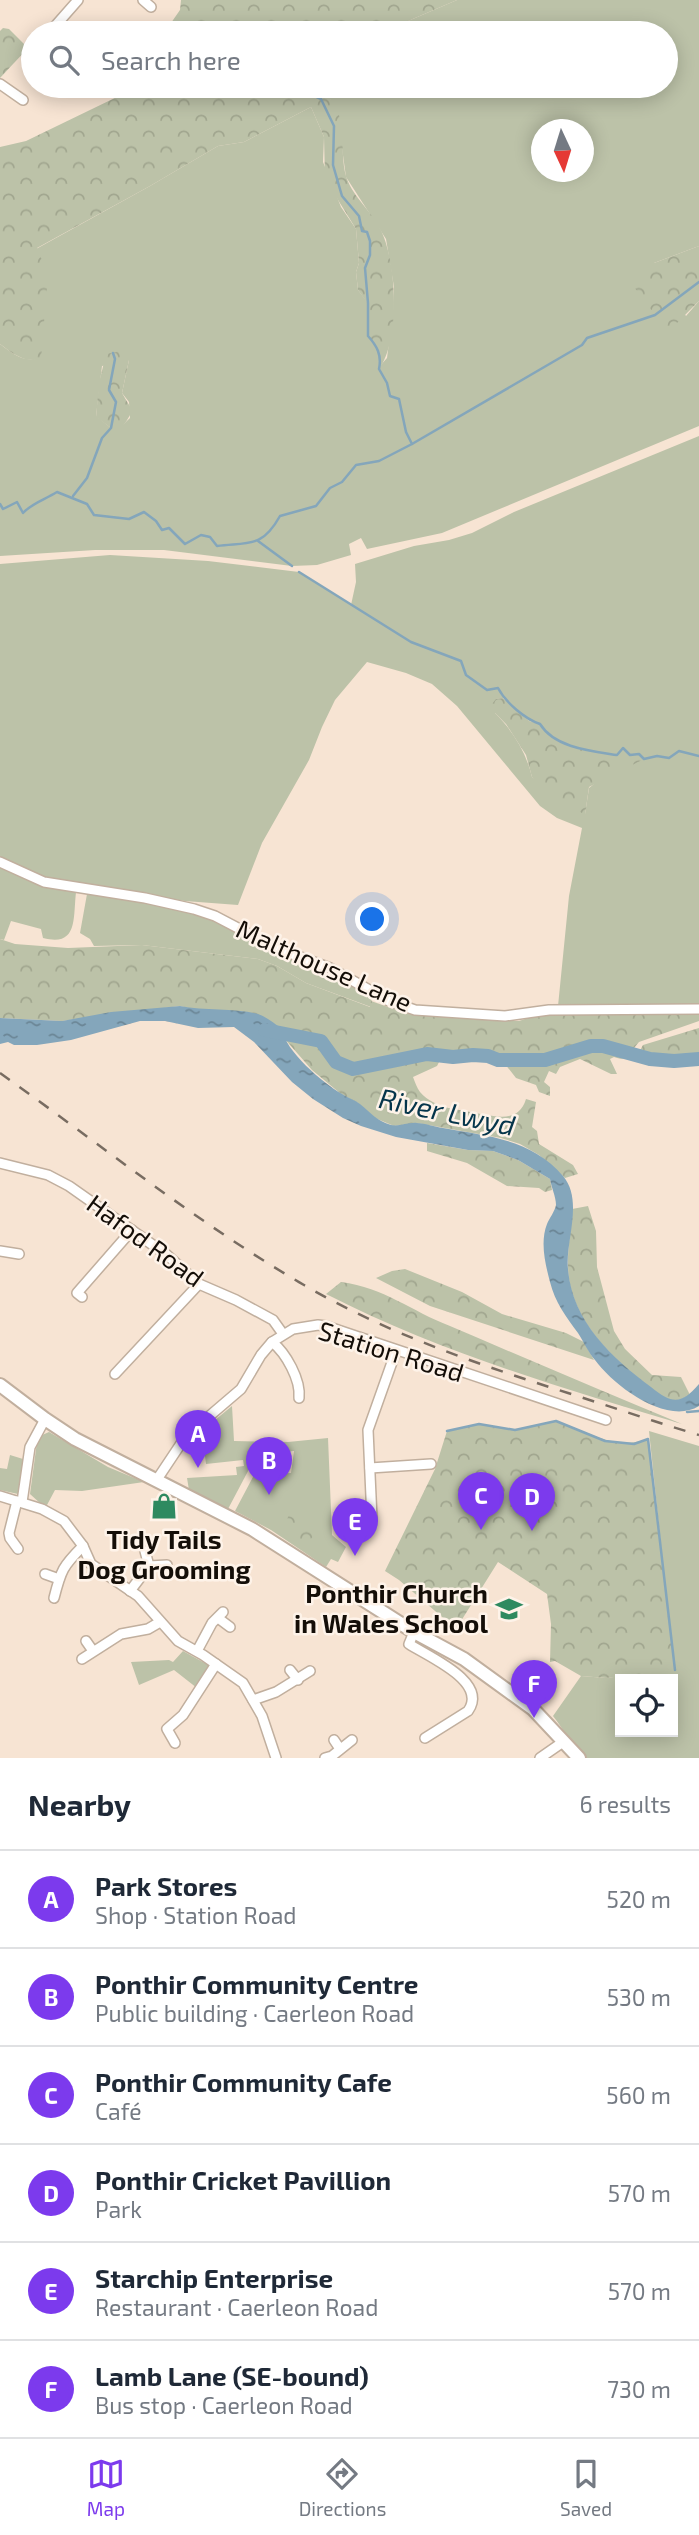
<!DOCTYPE html>
<meta charset="utf-8">
<style>
:root{--surface:#fff;--page:#f6f6f7;--text:#1f2937;--muted:#747a83;--line:#e0e1e3;--accent:#7c3aed}
body{margin:0;font-family:"Exo 2",sans-serif;background:var(--page);color:var(--text)}
.controls{position:absolute;right:21px;bottom:21px;display:grid;overflow:hidden;border-radius:0px;box-shadow:0 4px 18px #0003}
.controls button{width:63px;height:63px;display:grid;place-items:center;padding:0;border:0;border-bottom:2px solid var(--line);background:var(--surface);color:var(--text);font:35px sans-serif}
.compass{position:absolute;left:531px;top:119px;width:63px;height:63px;border-radius:50%;background:var(--surface);box-shadow:0 4px 18px #0003;rotate:176deg}
.you{position:absolute;left:373px;top:920px;width:24px;height:24px;margin:-18px;border:5px solid #fff;border-radius:50%;background:#1a73e8;box-shadow:0 0 0 10px #1a73e833}
.badge{display:grid;place-items:center;width:46px;height:46px;border-radius:50%;background:var(--accent);color:#fff;font-size:23px;font-weight:700}
.pin{position:absolute;translate:-50% -58px;filter:drop-shadow(0 2px 4px #0008)}
.pin::after{content:'';position:absolute;top:37px;width:24px;height:21px;background:inherit;clip-path:polygon(0 0,100% 0,50% 100%)}
.list{margin:0;padding:0;list-style:none}
h2{display:flex;justify-content:space-between;align-items:center;height:91px;margin:0;padding:0 28px;font-size:30px}
h2 small{font-size:23px;font-weight:400;color:var(--muted)}
.list li{display:grid;grid-template-columns:46px 1fr auto;gap:21px;align-items:center;box-sizing:border-box;height:98px;padding:0 28px;border-top:2px solid var(--line)}
.list b{display:block;font-size:26px;white-space:nowrap}
.list p{margin:0;font-size:23px;white-space:nowrap;color:var(--muted)}
.list em{font-size:23px;font-style:normal;color:var(--muted)}
.icon{flex:none;width:38px;height:38px;fill:none;stroke:currentColor;stroke-width:2;stroke-linecap:round;stroke-linejoin:round}
.map{position:relative;flex:none;width:699px;height:1758px;overflow:hidden}
.search{position:absolute;background:var(--surface);box-shadow:0 4px 18px #0003;left:21px;right:21px;top:21px;height:77px;display:flex;align-items:center;gap:18px;box-sizing:border-box;padding:0 24px;border-radius:38px;color:var(--muted);font-size:26px}
.sheet{height:679px;background:var(--surface)}
nav{display:flex;justify-content:space-around;align-items:center;box-sizing:border-box;height:98px;border-top:2px solid var(--line);background:var(--surface);font-size:19px;color:var(--muted)}
nav a{display:grid;justify-items:center;gap:4px}
nav .on{color:var(--accent)}
.map>svg:first-child{display:block}
.green{fill:#bcc2a8;fill-rule:evenodd}
.forest{fill:url(#forest-crowns)}
.water{fill:url(#water-ripples)}
.lines{fill:none;stroke-linecap:round;stroke-linejoin:round}
.stream{stroke:#84a6bb;stroke-width:2.5}
.river{stroke:#84a6bb;stroke-width:14}
.street-casing{stroke:#c1af9e;stroke-width:12}
.secondary-casing{stroke:#c1af9e;stroke-width:16}
.street{stroke:#fff;stroke-width:9}
.secondary{stroke:#fff;stroke-width:12}
.rail{stroke:#786c61;stroke-width:2.5;stroke-dasharray:12 12;stroke-linecap:butt}
.labels{text-anchor:middle;stroke-width:5;stroke-linejoin:round;paint-order:stroke}
.street-label{font-size:26px;fill:#140e08;stroke:#fef3e9}
.poi-label{font-size:26px;font-weight:bold;fill:#140e08;stroke:#fef3e9}
.water-label{font-size:28px;font-style:italic;fill:#05354b;stroke:#fef3e9}
</style>
<div class="map">
<svg width="699" height="1758" viewBox="0 0 699 1758">
<defs>
<pattern id="forest-crowns" width="20" height="18" patternUnits="userSpaceOnUse" patternTransform="scale(1.75)"><rect width="20" height="18" fill="#bcc2a8"/><path d="M2 6a3 3 0 1 1 6 0M12 15a3 3 0 1 1 6 0" fill="none" stroke="#a1a68f"/></pattern>
<pattern id="water-ripples" width="26" height="14" patternUnits="userSpaceOnUse" patternTransform="scale(1.75)"><rect width="26" height="14" fill="#84a6bb"/><path d="M2 4q2-2 4 0t4 0M15 11q2-2 4 0t4 0" fill="none" stroke="#6b8696"/></pattern>
</defs>
<rect width="100%" height="100%" fill="#f7e4d3"/>
<!-- green -->
<g class="green">
<path d="M457,0H699V246L654,263L686,316L699,301V426L442,533L367,549L361,538L349,544L351,555L317,565L292,566L164,550H95L0,556V344C13,354 24,363 41,358L36,249L150,186L218,146L244,142L311,107L324,137L323,162L341,207L356,229L359,263L356,272L358,290L368,303V336C376,345 382,354 379,367L387,358L393,311L394,287L386,239L346,177L342,148L330,99V86H666V33H380ZM542,130H584V172H542ZM129,360L122,393L129,402L130,418L109,438H102L111,428L96,416L102,366Z"/>
<path d="M699,436V1005L558,1006L569,896L582,828L557,818L540,806L457,706L432,684L406,673L367,662L335,700L322,727L309,760L262,843L238,905L185,901L61,883L40,876L0,858V564L110,555L208,561L299,572L351,605L356,582L355,564L414,546L449,540L472,533L514,512ZM504,698L529,721L540,724C557,750 601,754 630,755L589,788L585,814L532,777C526,752 513,731 495,713L496,699Z"/>
<path d="M0,866L50,887L76,892C73,919 78,947 43,938L41,929L11,921L4,940L0,939Z"/>
<path d="M87,894C114,897 141,898 167,905C239,924 308,959 372,996L371,1007L306,983L277,966L258,959L142,945L94,946L90,939L80,933Z"/>
<polygon points="232,1406 234,1441 288,1442 328,1438 332,1535 346,1547 338,1562 331,1559 326,1567 271,1530 235,1511 254,1475 291,1473 294,1451 257,1454 228,1509 189,1490 187,1478 237,1475 236,1467 244,1466 243,1460 206,1464 205,1456 197,1455 197,1444 193,1444 192,1439"/>
<path d="M649,1431L699,1446V1758H585C572,1746 564,1730 553,1716L581,1676L606,1678L674,1669ZM620,1679H673V1732H620Z"/>
<polygon points="49,1432 108,1467 144,1482 82,1491 55,1490 47,1505 41,1504 30,1494 37,1442 40,1436"/>
<polygon points="10,1455 23,1459 22,1480 18,1494 0,1490 0,1468 7,1469"/>
<polygon points="183,1651 210,1666 197,1688 174,1670 139,1685 131,1662 169,1660 173,1662"/>
</g>
<!-- forest -->
<g class="forest">
<polygon points="181,0 457,0 380,33 164,33 180,10"/>
<polygon points="3,28 9,29 28,48 0,78 0,31"/>
<path d="M128,86H330V99C348,118 339,150 346,176C351,194 369,209 378,225C397,255 401,340 379,369C382,355 377,346 368,336V304L358,290L356,272L359,263L356,229L325,179L324,137L311,107L244,142L218,146L150,186L37,248L48,275L41,359C24,363 13,354 0,344V147L26,141L123,94Z"/>
<polygon points="699,246 699,301 668,332 631,283 654,263"/>
<path d="M126,350L129,360L122,393L132,410C127,426 111,436 103,451L96,453L102,438L111,428L96,417L99,383L106,354Z"/>
<path d="M503,698L529,721L540,724C555,748 591,751 617,755L623,748L630,755L639,754L644,759L589,787L585,815L543,788L532,777L526,755L506,724L495,713L492,704L496,699Z"/>
<path d="M0,939L15,944L68,948L142,945L258,959L277,966L306,983L370,1007L371,1001L408,1014L505,1021H519L543,1013H699V1021L639,1042L634,1048L633,1055C625,1059 622,1060 614,1057L610,1059L617,1074H611L580,1059L560,1067L556,1074L549,1071L544,1082L550,1087V1096L539,1092L536,1085L516,1078L501,1059L488,1056H442L437,1066L413,1077C415,1082 417,1088 420,1092C436,1110 460,1109 481,1114C499,1117 519,1122 526,1099L536,1102L532,1127L537,1131L539,1144L573,1165L578,1174L565,1178L539,1155L520,1144L501,1138L417,1123L394,1126L375,1118L358,1103L341,1094L312,1070L283,1037L234,1012L202,1011L180,1006L62,1021L0,1018Z"/>
<polygon points="699,1028 699,1059 674,1061 637,1056 643,1045"/>
<polygon points="427,1143 468,1150 493,1151 518,1160 550,1179 552,1190 545,1192 539,1188 507,1186 467,1163 427,1151"/>
<path d="M588,1206L596,1231L597,1267L614,1331L625,1349L652,1375L681,1377L690,1395C684,1398 677,1402 670,1400C662,1398 654,1390 647,1385C615,1360 582,1330 571,1289C564,1262 571,1236 572,1209Z"/>
<polygon points="405,1269 462,1292 502,1314 566,1333 584,1342 594,1360 430,1306 376,1278 392,1271"/>
<path d="M341,1282C385,1288 411,1311 450,1326C527,1359 605,1392 682,1424C562,1388 439,1352 326,1294Z"/>
<path d="M556,1421C588,1431 614,1451 648,1439L675,1670L606,1678L581,1676L555,1661L550,1662L551,1624L547,1594L498,1562L456,1629L399,1580L385,1571L435,1469L447,1431L479,1424L515,1430Z"/>
<polygon points="290,1511 321,1527 306,1545 283,1532"/>
</g>
<!-- water -->
<path class="water" d="M180,1006C205,1011 236,1008 258,1014C267,1017 275,1024 282,1029C285,1051 323,1083 342,1094C348,1098 355,1100 360,1104C371,1113 377,1121 391,1125C399,1127 408,1122 417,1123C425,1123 435,1127 443,1128C487,1136 532,1139 563,1176C584,1201 565,1241 568,1269C572,1321 612,1358 651,1387C672,1404 681,1405 699,1384V1406C667,1426 614,1386 595,1360C588,1352 584,1342 578,1333C566,1317 555,1302 550,1282C545,1263 540,1242 547,1224C549,1219 555,1211 556,1205C556,1197 551,1186 550,1179L518,1160L493,1151L468,1150L396,1137L361,1126L343,1118L313,1099L292,1082L254,1042L234,1027L198,1028L165,1021H140L71,1040L37,1045H14L8,1042L0,1044V1018L62,1021L111,1012Z"/>
<g class="lines">
<!-- stream -->
<g class="stream">
<path d="M298,88L321,99L334,126L333,165L342,196L359,216L362,231L367,232L370,241V255L365,268L368,303V336C377,346 382,355 379,369L387,383L390,396L399,399L406,432L412,444"/>
<polyline points="73,496 87,478 102,438 111,428 116,402 109,390 115,359 113,353"/>
<path d="M0,504L3,509L17,502L23,513C32,503 44,500 57,492L87,504L94,515L129,519L144,512L156,521L162,530L169,528L185,544L201,535L210,537L217,546C250,542 262,548 280,516L316,506L330,488L342,482L356,465L379,461L412,444L582,345L587,338L655,315L699,282"/>
<polyline points="258,541 292,566"/>
<path d="M299,572L411,642L461,661L466,675L487,690L498,688C506,703 525,719 540,724C555,748 591,751 617,755L623,748L630,755L639,754L644,759L657,756L669,758L679,751L699,756"/>
<polyline points="687,1412 699,1411"/>
<polyline points="447,1431 479,1424 515,1430 556,1421 605,1441 634,1444 648,1439 675,1670"/>
</g>
<!-- river -->
<polyline class="river" points="265,1030 321,1041 336,1062 353,1069 427,1054 453,1057 473,1055 488,1056 498,1060 545,1060 591,1046 603,1046 650,1059 674,1061 699,1059"/>
<!-- street casing -->
<g class="street-casing">
<g id="street">
<polyline points="143,0 151,7"/>
<polyline points="49,33 78,0"/>
<polyline points="0,84 23,100"/>
<polyline points="0,862 44,882 145,898 194,909 215,916 276,948 330,968 389,1001 415,1010 505,1016 549,1010 699,1009"/>
<polyline points="0,1163 48,1175 69,1186 167,1255 199,1284 236,1300 273,1320 283,1334"/>
<polyline points="0,1251 19,1254"/>
<polyline points="82,1297 77,1293 132,1230"/>
<path d="M272,1342C286,1353 301,1380 299,1398"/>
<polyline points="115,1374 199,1284"/>
<polyline points="370,1468 431,1464"/>
<polyline points="156,1481 186,1436 241,1389 261,1355 272,1342 293,1329 318,1325 326,1326 606,1420"/>
<polyline points="0,1496 42,1509 64,1521 83,1546 91,1564 138,1596 178,1641 203,1655 243,1683 262,1716 276,1758"/>
<polyline points="17,1501 9,1533 10,1538 18,1549"/>
<polyline points="22,1502 30,1447 45,1419"/>
<polyline points="363,1519 372,1519 368,1430 396,1351"/>
<polyline points="145,1551 149,1566"/>
<polyline points="45,1574 59,1579"/>
<polyline points="130,1591 149,1566 167,1565"/>
<path d="M54,1598C61,1570 63,1566 83,1546"/>
<polyline points="218,1618 230,1627"/>
<path d="M414,1632L409,1644C429,1657 489,1682 468,1711L425,1738"/>
<polyline points="86,1641 93,1651"/>
<polyline points="197,1651 212,1623 223,1612"/>
<polyline points="82,1659 121,1634 148,1629 160,1622"/>
<polyline points="290,1670 298,1680"/>
<polyline points="253,1700 276,1692 310,1671"/>
<polyline points="334,1740 340,1749"/>
<polyline points="175,1743 167,1729 183,1715 216,1664"/>
<polyline points="325,1758 332,1756 352,1740"/>
<polyline points="540,1758 563,1742"/>
</g>
</g>
<!-- secondary casing -->
<g class="secondary-casing">
<polyline id="secondary" points="0,1385 45,1419 75,1439 252,1529 414,1632 464,1659 533,1709 579,1758"/>
</g>
<!-- street -->
<use href="#street" class="street"/>
<!-- secondary -->
<use href="#secondary" class="secondary"/>
<!-- rail -->
<path class="rail" d="M0,1073C100,1144 197,1223 304,1285C386,1333 477,1364 568,1393C612,1407 655,1422 699,1435"/>
</g>
<!-- icons -->
<defs>
<g id="shop-bare" transform="scale(2.1)"><path d="M-5-2.5h2.3a2.7 3.5 0 0 1 5.4 0H5L5.5 6h-11ZM-1.5-2.5h3a1.5 2.3 0 0 0-3 0Z" fill="#2e8a60" stroke="#fef3e9" stroke-width="2.5" paint-order="stroke"/></g>
<g id="school-bare" transform="scale(2.1)"><path d="M0-5L7-2L0 1L-7-2ZM-4 1L0 2.5L4 1V4Q0 6-4 4Z" fill="#2e8a60" stroke="#fef3e9" stroke-width="2.5" paint-order="stroke"/></g>
</defs>
<g fill-rule="evenodd">
<use href="#shop-bare" x="164" y="1506"/>
<use href="#school-bare" x="509" y="1609"/>
</g>
<g class="labels">
<!-- street labels -->
<g class="street-label">
<text transform="translate(324 966) rotate(24)" y="9">Malthouse Lane</text>
<text transform="translate(145 1241) rotate(36)" y="9">Hafod Road</text>
<text transform="translate(391 1352) rotate(17)" y="9">Station Road</text>
</g>
<!-- poi labels -->
<g class="poi-label">
<text x="164" y="1549">Tidy Tails<tspan x="164" dy="30">Dog Grooming</tspan></text>
<text x="488" y="1603" text-anchor="end">Ponthir Church<tspan x="488" dy="30">in Wales School</tspan></text>
</g>
<!-- water labels -->
<g class="water-label">
<text transform="translate(447 1112) rotate(12)" y="10">River Lwyd</text>
</g>
</g>
</svg>
<div class="controls">
<button><svg class="icon" aria-label="locate" viewBox="0 0 24 24"><circle cx="12" cy="12" r="6"/><path d="M12 2v4M12 18v4M2 12h4M18 12h4"/></svg></button>
</div>
<svg class="compass" viewBox="-18 -18 36 36"><path d="M0-13l5 13h-10z" fill="#e53935"/><path d="M0 13l5-13h-10z" fill="#747a83"/></svg>
<div class="you"></div>
<div class="pin badge" style="left:198px;top:1468px">A</div>
<div class="pin badge" style="left:269px;top:1495px">B</div>
<div class="pin badge" style="left:481px;top:1530px">C</div>
<div class="pin badge" style="left:532px;top:1531px">D</div>
<div class="pin badge" style="left:355px;top:1556px">E</div>
<div class="pin badge" style="left:534px;top:1718px">F</div>
<div class="search"><svg class="icon" aria-label="search" viewBox="0 0 24 24"><circle cx="10" cy="10" r="6"/><path d="M15 15l6 6"/></svg>Search here</div>
</div>
<section class="sheet">
<h2>Nearby<small>6 results</small></h2>
<ul class="list">
<li><span class="badge">A</span><div><b>Park Stores</b><p>Shop · Station Road</p></div><em>520 m</em></li>
<li><span class="badge">B</span><div><b>Ponthir Community Centre</b><p>Public building · Caerleon Road</p></div><em>530 m</em></li>
<li><span class="badge">C</span><div><b>Ponthir Community Cafe</b><p>Café</p></div><em>560 m</em></li>
<li><span class="badge">D</span><div><b>Ponthir Cricket Pavillion</b><p>Park</p></div><em>570 m</em></li>
<li><span class="badge">E</span><div><b>Starchip Enterprise</b><p>Restaurant · Caerleon Road</p></div><em>570 m</em></li>
<li><span class="badge">F</span><div><b>Lamb Lane (SE-bound)</b><p>Bus stop · Caerleon Road</p></div><em>730 m</em></li>
</ul>
</section>
<nav>
<a class="on"><svg class="icon" aria-label="map" viewBox="0 0 24 24"><path d="M3 6l6-2 6 2 6-2v14l-6 2-6-2-6 2zM9 4v14M15 6v14"/></svg>Map</a>
<a><svg class="icon" aria-label="directions" viewBox="0 0 24 24"><path d="M12 3l9 9-9 9-9-9zM9 14v-3h6M13 9l2 2-2 2"/></svg>Directions</a>
<a><svg class="icon" aria-label="saved" viewBox="0 0 24 24"><path d="M7 4h10v16l-5-4-5 4z"/></svg>Saved</a>
</nav>
